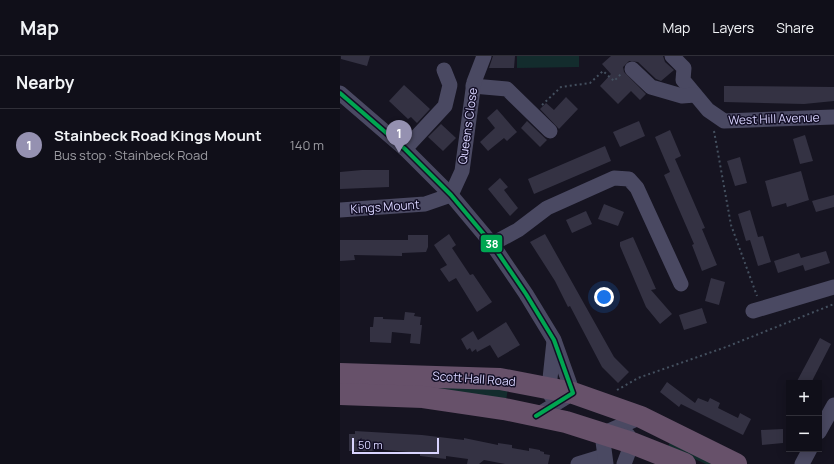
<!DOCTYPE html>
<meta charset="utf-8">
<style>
:root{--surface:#100f19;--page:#191822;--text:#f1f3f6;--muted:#9c9ca2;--line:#302f38;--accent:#9591b1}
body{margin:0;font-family:Manrope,sans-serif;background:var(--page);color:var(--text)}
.controls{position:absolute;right:12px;bottom:12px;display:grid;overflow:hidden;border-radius:0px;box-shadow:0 2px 10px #0003}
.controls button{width:36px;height:36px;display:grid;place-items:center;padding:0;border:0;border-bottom:1px solid var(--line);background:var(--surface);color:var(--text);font:20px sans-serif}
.scale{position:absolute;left:12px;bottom:10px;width:87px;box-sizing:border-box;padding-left:4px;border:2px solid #d9d4ff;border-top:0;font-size:11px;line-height:14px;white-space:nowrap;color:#d9d4ff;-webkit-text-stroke:3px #130f26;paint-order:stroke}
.you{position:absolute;left:264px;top:241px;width:14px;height:14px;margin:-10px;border:3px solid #fff;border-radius:50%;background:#1a73e8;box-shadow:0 0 0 6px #1a73e833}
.badge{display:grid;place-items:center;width:26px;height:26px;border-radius:50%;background:var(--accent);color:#fff;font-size:13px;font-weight:700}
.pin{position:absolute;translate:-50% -33px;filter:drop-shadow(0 1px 2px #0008)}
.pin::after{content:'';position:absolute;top:21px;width:14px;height:12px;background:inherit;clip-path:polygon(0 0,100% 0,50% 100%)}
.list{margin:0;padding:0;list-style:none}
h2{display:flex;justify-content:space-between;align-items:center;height:52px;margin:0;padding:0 16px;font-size:17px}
h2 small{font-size:13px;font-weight:400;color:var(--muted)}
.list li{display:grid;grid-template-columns:26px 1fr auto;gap:12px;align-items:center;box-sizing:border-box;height:72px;padding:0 16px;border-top:1px solid var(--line)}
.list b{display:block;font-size:15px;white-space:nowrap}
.list p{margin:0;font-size:13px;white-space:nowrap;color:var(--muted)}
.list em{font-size:13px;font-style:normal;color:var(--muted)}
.map{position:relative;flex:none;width:494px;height:408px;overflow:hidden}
header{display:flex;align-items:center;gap:24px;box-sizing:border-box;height:56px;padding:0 20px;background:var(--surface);border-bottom:1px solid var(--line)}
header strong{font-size:19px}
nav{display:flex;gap:22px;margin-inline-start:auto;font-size:14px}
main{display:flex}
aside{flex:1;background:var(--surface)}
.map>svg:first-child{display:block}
.green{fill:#132c2d}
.building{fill:#343243}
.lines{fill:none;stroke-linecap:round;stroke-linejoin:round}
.path{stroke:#44505f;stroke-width:2;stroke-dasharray:2 3;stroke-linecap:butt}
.minor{stroke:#4a4962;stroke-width:15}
.highway{stroke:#67516a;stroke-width:22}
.bus-1-casing{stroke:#130f26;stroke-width:7}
.bus-1{stroke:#00a651;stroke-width:4}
.labels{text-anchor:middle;stroke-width:3;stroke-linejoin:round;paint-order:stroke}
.street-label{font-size:12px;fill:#d9d4ff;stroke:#130f26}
.line-badge{stroke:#130f26;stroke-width:1.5}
.badge-label{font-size:11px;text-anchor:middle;font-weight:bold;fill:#fff}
</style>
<header>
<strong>Map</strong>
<nav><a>Map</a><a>Layers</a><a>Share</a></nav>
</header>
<main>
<aside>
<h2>Nearby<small></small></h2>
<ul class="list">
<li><span class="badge">1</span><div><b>Stainbeck Road Kings Mount</b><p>Bus stop · Stainbeck Road</p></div><em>140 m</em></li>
</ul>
</aside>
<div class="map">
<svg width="494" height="408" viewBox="0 0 494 408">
<rect width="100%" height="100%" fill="#161421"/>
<!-- green -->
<g class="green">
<polygon points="177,0 239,0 239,11 177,12"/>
<polygon points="52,326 168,332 166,345"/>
<polygon points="331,383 383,408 366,408 328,391"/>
</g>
<!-- building -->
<g class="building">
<polygon points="1,0 30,0 27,10 1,3"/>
<polygon points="153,0 175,0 174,12 149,12"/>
<polygon points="271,0 323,0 325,6 334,14 321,25 316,23 298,6 289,5 283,11 284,16 306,38 300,44 291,35 278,48 260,30 271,18 262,8"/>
<polygon points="64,29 90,53 77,67 71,61 68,63 49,45"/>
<polygon points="384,30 494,31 494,45 464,48 384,46"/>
<polygon points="226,41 238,53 219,73 200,53 206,47 214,54"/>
<polygon points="157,53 177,76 167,85 164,82 148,95 140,86 155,72 147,62"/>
<polygon points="187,65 207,84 200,91 181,72"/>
<polygon points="299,65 305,80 280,91 273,76"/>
<polygon points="101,68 116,82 103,95 88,81"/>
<polygon points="330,74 341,100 335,103 365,172 362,173 377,209 362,215 352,189 354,188 324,119 330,116 315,81"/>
<polygon points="465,79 473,105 460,108 453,83"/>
<polygon points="265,90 271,105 194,138 188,123"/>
<polygon points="400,101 407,127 395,130 387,105"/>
<polygon points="22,114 49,114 49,131 0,133 0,116"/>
<polygon points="461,115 469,144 447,151 446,147 432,151 425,125"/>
<polygon points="160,122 168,131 164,134 178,152 170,160 148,133"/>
<polygon points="494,139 494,151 476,156 472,145"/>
<polygon points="264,148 284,156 278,170 258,163"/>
<polygon points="410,154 418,181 423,180 431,206 418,210 410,184 406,185 398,158"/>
<polygon points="246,155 252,168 232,177 226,164"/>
<polygon points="109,178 116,189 112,192 130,219 133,218 152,246 137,256 116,222 109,226 100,213 107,209 94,189"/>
<polygon points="205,178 274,301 289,316 278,327 262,311 230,250 228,251 215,225 190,186"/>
<polygon points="68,179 88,179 88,191 86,196 62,197 62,200 14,199 15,204 0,205 0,184 68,184"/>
<polygon points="293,181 316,233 311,234 332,258 320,268 306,251 280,190 280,186"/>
<polygon points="486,195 490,207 465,215 463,209 438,217 434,205 459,197 461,202"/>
<polygon points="371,222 385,226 379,249 365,245"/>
<polygon points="362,252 367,267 344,274 339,259"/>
<polygon points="65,256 75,257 74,260 81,261 80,269 82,269 80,288 70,287 71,278 52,276 51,287 30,286 30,271 33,271 34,261 43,261 43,263 64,264"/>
<polygon points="166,266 180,289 158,302 150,289 137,296 136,293 132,296 130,292 127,294 121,283 133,275 138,284"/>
<polygon points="480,282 491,288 471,327 456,327"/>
<polygon points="327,326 355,347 358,342 368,346 370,342 380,347 378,352 398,362 400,357 411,363 403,379 341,348 339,351 320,336"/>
<polygon points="443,373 443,387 422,389 421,374"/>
<polygon points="15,375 82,379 124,384 124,382 158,389 158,387 172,389 172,392 189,395 189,392 200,394 200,395 204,396 204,398 210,399 208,408 165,408 144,404 139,408 127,408 128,403 106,400 106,403 80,400 80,397 34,393 34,395 9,395 9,378 15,378"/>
</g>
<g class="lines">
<!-- path -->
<g class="path">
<polyline points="202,49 221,31 250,27 263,15 274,25 281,18"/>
<polyline points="374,75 391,169 417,240"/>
<polyline points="277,334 298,322 386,291 494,248"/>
</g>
<!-- minor -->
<g class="minor">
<polyline points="332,0 344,12 343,24 368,54 384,65 494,61"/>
<polyline points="292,13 311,31 342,40 355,39"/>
<polyline points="133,30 167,33 210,75"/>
<polyline points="0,37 65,93 111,139 152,188 186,238 214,284 233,337 196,360"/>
<polyline points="65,93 105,50 110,29 104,14"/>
<polyline points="0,154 85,148 111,139 122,115 134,26 144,0"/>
<polyline points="152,188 178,174 207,152 274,122 289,123 297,132 341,228"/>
<polyline points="413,255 494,231"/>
<polyline points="211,340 209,332 214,285"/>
<polyline points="479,376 494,349"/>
<polyline points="238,408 264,400"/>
<polyline points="266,408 262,378 301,361"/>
<polyline points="284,408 292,387 288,379"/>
<polyline points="462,408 470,393"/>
</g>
<!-- highway -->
<g class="highway">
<polyline points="0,318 160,323 233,337 301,361 396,408"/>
<polyline points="0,338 83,341 164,353 226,366 292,387 345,408"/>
</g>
<!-- bus-1 casing -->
<g class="bus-1-casing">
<polyline id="bus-1" points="0,37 65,93 111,139 152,188 186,238 214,284 233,337 196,360"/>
</g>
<!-- bus-1 -->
<use href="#bus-1" class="bus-1"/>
</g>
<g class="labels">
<!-- street labels -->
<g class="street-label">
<text transform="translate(434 63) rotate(-2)" y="4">West Hill Avenue</text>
<text transform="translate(128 70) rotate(-82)" y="4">Queens Close</text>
<text transform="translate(45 151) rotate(-4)" y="4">Kings Mount</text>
<text transform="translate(134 323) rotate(4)" y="4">Scott Hall Road</text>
</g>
</g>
<rect class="line-badge" x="140" y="178" width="23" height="19" rx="4" fill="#00a651"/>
<g class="badge-label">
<text x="152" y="192">38</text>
</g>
</svg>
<div class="controls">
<button>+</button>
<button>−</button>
</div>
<div class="scale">50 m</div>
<div class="you"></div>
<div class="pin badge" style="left:59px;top:97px">1</div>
</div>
</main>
